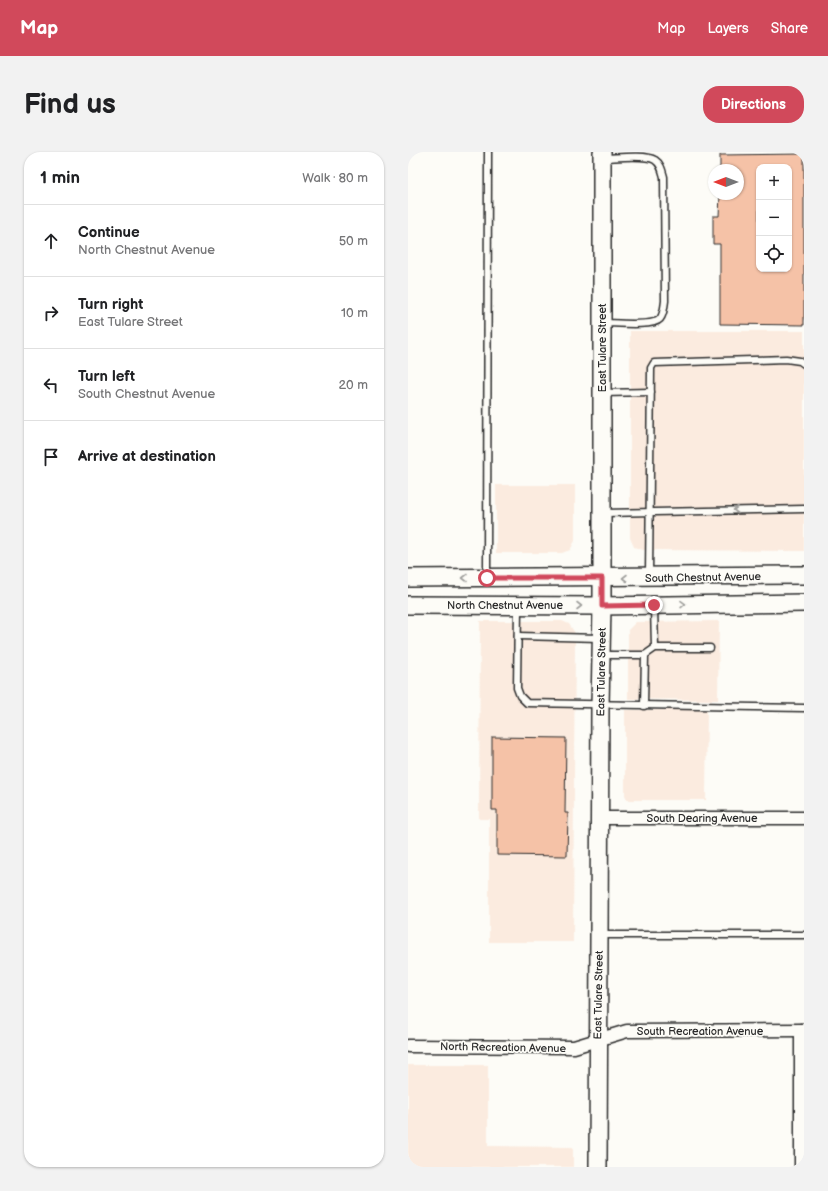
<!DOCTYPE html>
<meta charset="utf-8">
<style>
:root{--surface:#fff;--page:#f2f2f2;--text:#202124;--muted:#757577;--line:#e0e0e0;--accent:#d1495b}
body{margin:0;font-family:"Balsamiq Sans",sans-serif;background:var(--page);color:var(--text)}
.controls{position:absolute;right:12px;top:12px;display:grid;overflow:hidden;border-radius:8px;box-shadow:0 1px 3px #0004}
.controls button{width:36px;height:36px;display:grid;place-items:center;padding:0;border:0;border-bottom:1px solid var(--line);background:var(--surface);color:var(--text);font:20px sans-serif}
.compass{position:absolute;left:300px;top:12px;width:36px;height:36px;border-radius:50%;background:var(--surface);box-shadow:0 1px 3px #0004;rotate:270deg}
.stop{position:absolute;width:12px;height:12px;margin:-9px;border:3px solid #d1495b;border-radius:50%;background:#fff}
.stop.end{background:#d1495b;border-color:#fff;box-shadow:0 1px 4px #0008}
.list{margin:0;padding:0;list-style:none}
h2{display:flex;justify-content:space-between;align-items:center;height:52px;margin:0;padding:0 16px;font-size:17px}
h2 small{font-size:13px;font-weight:400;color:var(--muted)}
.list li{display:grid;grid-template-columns:26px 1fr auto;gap:12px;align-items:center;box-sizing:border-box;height:72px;padding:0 16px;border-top:1px solid var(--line)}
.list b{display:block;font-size:15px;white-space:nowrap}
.list p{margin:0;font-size:13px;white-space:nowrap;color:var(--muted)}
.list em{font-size:13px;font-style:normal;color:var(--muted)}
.icon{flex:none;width:22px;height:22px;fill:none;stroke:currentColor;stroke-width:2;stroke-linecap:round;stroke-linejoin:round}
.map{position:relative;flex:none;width:396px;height:1015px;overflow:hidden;border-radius:16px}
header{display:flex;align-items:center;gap:24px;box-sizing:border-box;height:56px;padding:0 20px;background:var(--accent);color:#fff}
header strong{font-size:19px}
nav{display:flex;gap:22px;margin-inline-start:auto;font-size:14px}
.intro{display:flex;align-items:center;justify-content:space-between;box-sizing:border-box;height:96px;padding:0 24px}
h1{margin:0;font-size:28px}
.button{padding:10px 18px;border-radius:16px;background:var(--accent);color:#fff;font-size:14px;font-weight:700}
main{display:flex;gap:24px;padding:0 24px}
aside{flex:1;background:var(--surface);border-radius:16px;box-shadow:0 1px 3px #0004}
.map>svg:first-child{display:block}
.built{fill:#fbebdf}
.building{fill:#f5c2a7;stroke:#2b2b2b;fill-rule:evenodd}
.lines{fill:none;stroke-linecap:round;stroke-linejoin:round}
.lane-casing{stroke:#2b2b2b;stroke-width:9}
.street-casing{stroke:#2b2b2b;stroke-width:15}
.secondary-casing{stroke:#2b2b2b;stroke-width:20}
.lane{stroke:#fdfcf7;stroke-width:6}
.street{stroke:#fdfcf7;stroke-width:12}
.secondary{stroke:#fdfcf7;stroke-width:17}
.oneway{stroke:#9e9e9b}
.route{stroke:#d1495b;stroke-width:5}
.labels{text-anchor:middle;stroke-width:3.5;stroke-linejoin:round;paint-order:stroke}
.street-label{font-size:11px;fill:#2b2b2b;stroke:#fdfcf7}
</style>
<header>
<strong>Map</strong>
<nav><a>Map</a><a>Layers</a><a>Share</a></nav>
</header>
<div class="intro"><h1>Find us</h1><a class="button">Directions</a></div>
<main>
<aside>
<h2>1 min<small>Walk · 80 m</small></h2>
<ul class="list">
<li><svg class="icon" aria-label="ahead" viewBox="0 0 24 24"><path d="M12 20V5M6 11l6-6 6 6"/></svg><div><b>Continue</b><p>North Chestnut Avenue</p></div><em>50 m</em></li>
<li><svg class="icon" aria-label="right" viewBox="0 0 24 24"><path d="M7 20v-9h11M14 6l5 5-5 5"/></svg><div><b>Turn right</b><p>East Tulare Street</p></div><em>10 m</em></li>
<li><svg class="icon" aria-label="left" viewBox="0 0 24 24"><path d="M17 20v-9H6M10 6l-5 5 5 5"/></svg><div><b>Turn left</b><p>South Chestnut Avenue</p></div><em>20 m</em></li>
<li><svg class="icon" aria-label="arrive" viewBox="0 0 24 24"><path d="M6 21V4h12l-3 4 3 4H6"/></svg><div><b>Arrive at destination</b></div></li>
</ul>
</aside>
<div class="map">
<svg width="396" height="1015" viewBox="0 0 396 1015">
<rect width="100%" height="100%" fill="#fdfcf7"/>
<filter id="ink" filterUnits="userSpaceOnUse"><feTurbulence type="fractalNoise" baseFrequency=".025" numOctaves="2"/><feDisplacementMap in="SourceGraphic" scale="8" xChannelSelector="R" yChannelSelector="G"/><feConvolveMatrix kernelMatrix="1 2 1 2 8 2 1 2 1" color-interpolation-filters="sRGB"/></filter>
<g filter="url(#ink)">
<!-- built -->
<g class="built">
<polygon points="222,179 396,179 396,399 235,398 226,395 222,386"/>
<polygon points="88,333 167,333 167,389 162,398 154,401 88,401"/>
<polygon points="72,469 154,469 161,472 167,481 165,790 81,790 81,667 71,667"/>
<polygon points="311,469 310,548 220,547 220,478 228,470"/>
<polygon points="217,558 299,558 298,648 222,648 219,647 217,643"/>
<polygon points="0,913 80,913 80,994 165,995 165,1015 0,1015"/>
</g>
<!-- building -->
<g class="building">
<path d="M396,2V173L312,172V92H305V64H311L312,42H330V18H312V3ZM351,15H381V117H351Z"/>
<polygon points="84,585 158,586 157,661 160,661 159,704 89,703 89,658 84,658"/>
</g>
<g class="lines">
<!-- lane casing -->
<g class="lane-casing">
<g id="lane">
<path d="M195,6C207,6 237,2 247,8C253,12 254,18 256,25L257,149C256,155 256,162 252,167C245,175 207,171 196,171"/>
<polyline points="194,241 243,240"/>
<polyline points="196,361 396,357"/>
<polyline points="79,424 80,0"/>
<polyline points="241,424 243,216 246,211 378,207 392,209 396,212"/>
<polyline points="246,454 247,496"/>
<polyline points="110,455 109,536 112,544 119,551 396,556"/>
<polyline points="110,484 192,486"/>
<polyline points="195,503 237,503"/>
<polyline points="236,554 237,503 247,496 302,496"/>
<polyline points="192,783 396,783"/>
</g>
</g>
<!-- street casing -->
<g class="street-casing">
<g id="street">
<polyline points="192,666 396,666"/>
<polyline points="393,878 393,1015"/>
<polyline points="0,894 166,895 219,879 396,878"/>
</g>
</g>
<!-- secondary casing -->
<g class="secondary-casing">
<g id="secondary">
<polyline points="0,426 396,423"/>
<polyline points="0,453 194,454 396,451"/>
<polyline points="190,1015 192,554 194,454 194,0"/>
</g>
</g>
<!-- lane -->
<use href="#lane" class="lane"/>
<!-- street -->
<use href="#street" class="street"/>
<!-- secondary -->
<use href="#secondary" class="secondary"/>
</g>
<!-- one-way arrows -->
<defs><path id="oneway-chevron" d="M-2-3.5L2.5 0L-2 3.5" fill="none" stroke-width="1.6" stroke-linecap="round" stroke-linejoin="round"/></defs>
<g class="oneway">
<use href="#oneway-chevron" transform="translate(328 358) rotate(-180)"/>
<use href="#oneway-chevron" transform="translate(57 426) rotate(180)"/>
<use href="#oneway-chevron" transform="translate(217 426) rotate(180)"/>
<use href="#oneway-chevron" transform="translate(275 452) rotate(-1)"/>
<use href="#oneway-chevron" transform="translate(171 454)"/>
</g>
</g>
<g class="lines" filter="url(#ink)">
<!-- route -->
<polyline class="route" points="79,426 194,426 194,454 246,453"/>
</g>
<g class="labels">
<!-- street labels -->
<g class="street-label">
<text transform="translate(194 196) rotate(-90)" y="4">East Tulare Street</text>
<text transform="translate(295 425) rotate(-1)" y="4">South Chestnut Avenue</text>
<text x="97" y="457">North Chestnut Avenue</text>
<text transform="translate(193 520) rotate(-89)" y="4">East Tulare Street</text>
<text x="294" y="670">South Dearing Avenue</text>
<text transform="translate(190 843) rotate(-89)" y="4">East Tulare Street</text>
<text x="292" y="883">South Recreation Avenue</text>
<text transform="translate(95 895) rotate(1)" y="4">North Recreation Avenue</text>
</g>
</g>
</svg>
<div class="controls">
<button>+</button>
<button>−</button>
<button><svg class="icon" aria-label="locate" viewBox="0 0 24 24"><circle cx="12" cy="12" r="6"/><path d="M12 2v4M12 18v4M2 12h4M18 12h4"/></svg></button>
</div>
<svg class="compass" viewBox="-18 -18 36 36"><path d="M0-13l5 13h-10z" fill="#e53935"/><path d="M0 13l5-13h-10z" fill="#757577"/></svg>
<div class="stop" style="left:79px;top:426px"></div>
<div class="stop end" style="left:246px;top:453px"></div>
</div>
</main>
